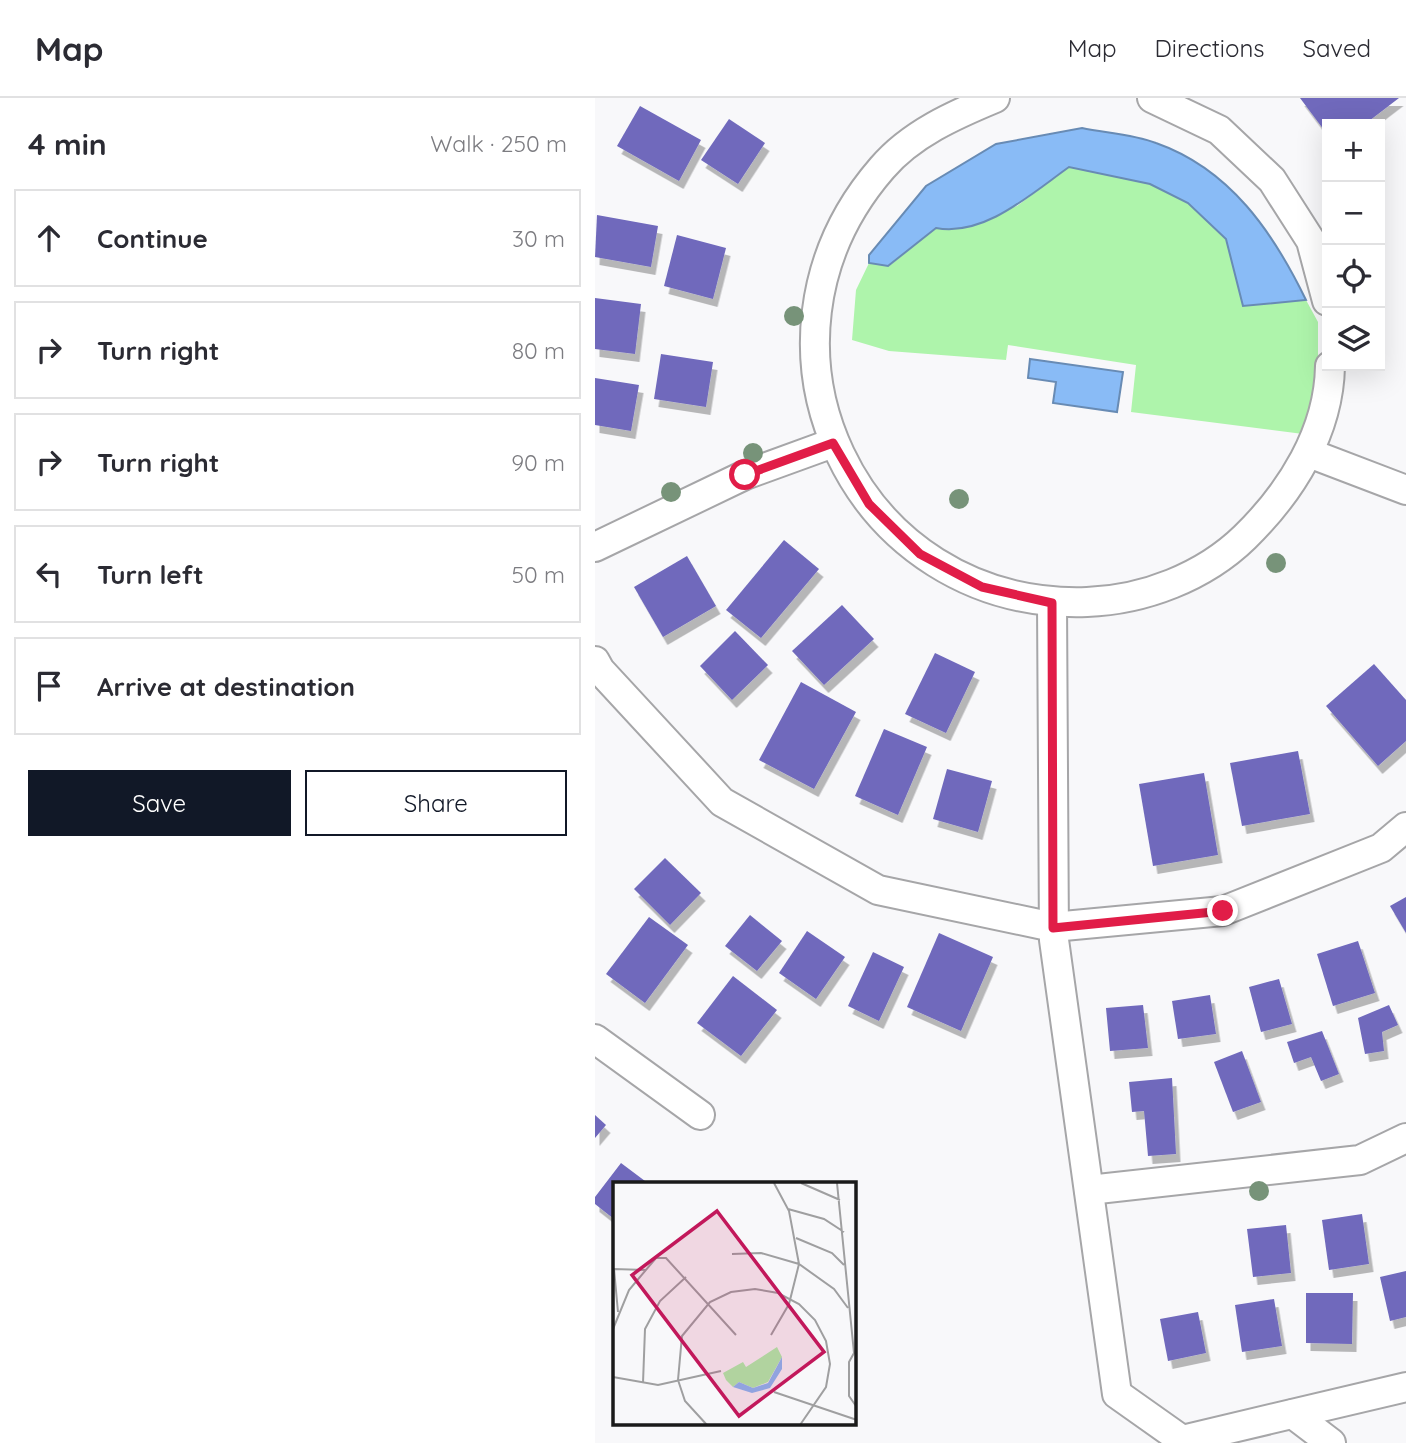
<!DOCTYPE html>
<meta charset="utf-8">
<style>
:root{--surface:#fff;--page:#f2f2f3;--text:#2b2b33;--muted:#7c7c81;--line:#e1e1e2;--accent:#111827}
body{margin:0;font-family:Quicksand,sans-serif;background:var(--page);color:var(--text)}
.controls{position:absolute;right:21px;top:21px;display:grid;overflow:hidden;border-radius:0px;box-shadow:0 7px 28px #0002}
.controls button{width:63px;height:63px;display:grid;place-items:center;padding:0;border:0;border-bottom:2px solid var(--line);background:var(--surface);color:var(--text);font:35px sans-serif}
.stop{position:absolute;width:21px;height:21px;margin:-16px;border:5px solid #e11d48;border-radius:50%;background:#fff}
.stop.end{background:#e11d48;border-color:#fff;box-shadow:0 2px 7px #0008}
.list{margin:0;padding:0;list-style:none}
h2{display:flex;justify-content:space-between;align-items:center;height:91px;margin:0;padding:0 28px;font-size:30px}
h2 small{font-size:23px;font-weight:400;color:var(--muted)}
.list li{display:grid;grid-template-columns:46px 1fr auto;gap:21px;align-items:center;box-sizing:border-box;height:98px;margin:0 14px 14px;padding:0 14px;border:2px solid var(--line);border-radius:0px}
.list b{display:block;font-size:26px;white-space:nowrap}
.list em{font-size:23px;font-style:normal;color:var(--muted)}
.actions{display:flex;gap:14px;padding:21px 28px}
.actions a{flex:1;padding:16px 0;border:2px solid var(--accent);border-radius:0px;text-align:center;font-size:24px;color:var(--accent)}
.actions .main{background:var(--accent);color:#fff}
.icon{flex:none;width:38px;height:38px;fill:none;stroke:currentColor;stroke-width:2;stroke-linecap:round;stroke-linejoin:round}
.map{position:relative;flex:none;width:811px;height:1345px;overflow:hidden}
header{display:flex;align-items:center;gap:42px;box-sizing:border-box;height:98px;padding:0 35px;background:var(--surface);border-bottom:2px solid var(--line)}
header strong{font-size:33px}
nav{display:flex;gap:38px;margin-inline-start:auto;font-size:24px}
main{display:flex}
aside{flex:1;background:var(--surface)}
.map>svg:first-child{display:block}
.green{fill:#aef4ab}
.water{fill:#89bbf6;stroke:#688bb4;stroke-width:2}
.building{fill:#6f69bc;filter:url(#shadow)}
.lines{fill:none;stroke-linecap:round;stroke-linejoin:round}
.street-casing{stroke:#a6a6a8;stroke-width:32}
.street{stroke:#fff;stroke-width:28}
.tree{fill:#779379}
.route{stroke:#e11d48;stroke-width:9}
.inset-road{fill:none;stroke:#9f9fa0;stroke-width:2}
.view{fill:#c2185b;fill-opacity:0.15;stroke:#c2185b;stroke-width:3.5}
.inset-edge{fill:none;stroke:#1a1a1a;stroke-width:3.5}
</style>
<header>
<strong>Map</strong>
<nav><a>Map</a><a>Directions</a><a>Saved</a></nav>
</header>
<main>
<aside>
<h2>4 min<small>Walk · 250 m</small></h2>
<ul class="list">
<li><svg class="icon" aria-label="ahead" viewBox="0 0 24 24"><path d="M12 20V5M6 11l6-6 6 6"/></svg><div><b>Continue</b></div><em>30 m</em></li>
<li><svg class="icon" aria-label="right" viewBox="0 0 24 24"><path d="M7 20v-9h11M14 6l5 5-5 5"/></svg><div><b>Turn right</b></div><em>80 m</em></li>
<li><svg class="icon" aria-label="right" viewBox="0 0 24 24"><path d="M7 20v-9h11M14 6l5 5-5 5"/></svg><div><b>Turn right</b></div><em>90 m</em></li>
<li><svg class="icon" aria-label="left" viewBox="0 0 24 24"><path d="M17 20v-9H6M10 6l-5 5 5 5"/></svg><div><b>Turn left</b></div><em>50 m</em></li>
<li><svg class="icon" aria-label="arrive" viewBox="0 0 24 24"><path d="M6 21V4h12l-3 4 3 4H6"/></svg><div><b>Arrive at destination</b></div></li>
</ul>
<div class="actions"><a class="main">Save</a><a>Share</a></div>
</aside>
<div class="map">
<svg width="811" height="1345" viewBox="0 0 811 1345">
<defs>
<filter id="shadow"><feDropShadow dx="4.5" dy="8" stdDeviation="0" flood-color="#0004"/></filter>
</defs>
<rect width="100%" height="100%" fill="#f8f8fa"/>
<!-- green -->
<polygon class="green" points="474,69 555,86 593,105 631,141 648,208 711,202 723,224 723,277 708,336 536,314 541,267 413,247 411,262 294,253 257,242 261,192 274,165 294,168 341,130 422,108"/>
<!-- water -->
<g class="water">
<path d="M487,30C511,35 538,36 561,45C635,71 678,134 711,202L648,208L631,141L593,105L555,86L474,69C436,96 389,139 341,130L293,168L274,165V157L331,88L401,46Z"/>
<polygon points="435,261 528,274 522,314 458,305 461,284 433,280"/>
</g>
<!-- building -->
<g class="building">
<polygon points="705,0 804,0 770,26 732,26 732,36"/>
<polygon points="45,8 106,42 84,83 22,48"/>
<polygon points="134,21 170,45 143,86 106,62"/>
<polygon points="2,117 63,128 56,169 0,159"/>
<polygon points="82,137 131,150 118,201 69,188"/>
<polygon points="0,200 46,206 40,256 0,251"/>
<polygon points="66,256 118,264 111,309 59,301"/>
<polygon points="0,280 44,287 36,333 0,327"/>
<polygon points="189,442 224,471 166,540 131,512"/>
<polygon points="92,458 121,508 68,539 39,489"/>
<polygon points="247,507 279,541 229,587 197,553"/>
<polygon points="140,533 173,567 137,602 105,568"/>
<polygon points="340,555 380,574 351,635 310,616"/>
<polygon points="779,566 811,602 811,643 783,668 731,608"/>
<polygon points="206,584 261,614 219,691 164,662"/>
<polygon points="289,631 332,649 303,717 260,698"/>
<polygon points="703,653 715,716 647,728 635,665"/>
<polygon points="352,671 397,683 383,734 338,721"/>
<polygon points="609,675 623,757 558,768 544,686"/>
<polygon points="70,760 106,795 75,827 39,791"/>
<polygon points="811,799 811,835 795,808"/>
<polygon points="155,817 187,843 162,873 130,848"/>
<polygon points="54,819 93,847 50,905 11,876"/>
<polygon points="212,833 250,859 221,901 184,875"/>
<polygon points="344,835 398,859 366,933 312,909"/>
<polygon points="763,843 780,895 738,908 722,856"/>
<polygon points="278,854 309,869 284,923 253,908"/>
<polygon points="138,878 182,912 146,958 102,925"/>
<polygon points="684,881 697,926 666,934 654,889"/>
<polygon points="615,897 621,936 583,941 577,903"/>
<polygon points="548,907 553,950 515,953 511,910"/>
<polygon points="794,907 803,927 787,934 789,953 770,956 763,920"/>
<polygon points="727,933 744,976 726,983 716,959 699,965 692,944"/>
<polygon points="647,953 666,1004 638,1014 619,964"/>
<polygon points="577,980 581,1056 553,1058 549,1013 537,1014 534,984"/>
<polygon points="0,1017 11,1027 0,1040"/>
<polygon points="26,1065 54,1086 19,1086 19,1121 0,1106 0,1099"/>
<polygon points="767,1116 774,1166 734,1172 727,1122"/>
<polygon points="691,1127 696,1175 658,1179 652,1131"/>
<polygon points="811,1173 811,1219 795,1223 785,1179"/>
<polygon points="711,1195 758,1195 757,1246 711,1245"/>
<polygon points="679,1201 687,1248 647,1254 640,1207"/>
<polygon points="603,1214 611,1255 573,1263 565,1221"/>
</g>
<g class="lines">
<!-- street casing -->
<g class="street-casing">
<g id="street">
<path d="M400,0C359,17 316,36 287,70C134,246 260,512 492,504C549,502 609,479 650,439C696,394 734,334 735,268"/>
<polyline points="557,0 624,32 677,82 716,143 732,203"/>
<polyline points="714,355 811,392"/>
<polyline points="0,449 150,377 238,345"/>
<polyline points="457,505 459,842 522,1296 587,1342 811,1289"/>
<polyline points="0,563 5,572 127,704 283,792 458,829 628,813 786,750 811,729"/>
<polyline points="0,941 105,1017"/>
<polyline points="494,1092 765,1062 811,1040"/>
<polyline points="698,1316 736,1345"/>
</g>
</g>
<!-- street -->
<use href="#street" class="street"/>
</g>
<!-- trees -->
<g class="tree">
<circle cx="199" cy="218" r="10"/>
<circle cx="158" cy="355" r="10"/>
<circle cx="76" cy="394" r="10"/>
<circle cx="364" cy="401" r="10"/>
<circle cx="681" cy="465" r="10"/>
<circle cx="664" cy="1093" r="10"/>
</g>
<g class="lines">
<!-- route -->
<polyline class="route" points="150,377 238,345 274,406 325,456 387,489 457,505 458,830 628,813"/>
</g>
<!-- overview -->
<g transform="translate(18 1084)">
<rect width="243" height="243" fill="#f8f8fa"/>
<path d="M164,165L169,175L155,200L140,206L126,200L120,205L113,198L110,191L130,180L133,185Z" fill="#aef4ab"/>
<path d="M169,175V187L157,206L139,211L120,205L126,200L140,206L155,201Z" fill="#89bbf6"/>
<path class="inset-road" d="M188,1L227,18M224,1L241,171L236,180V214L243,224V238M175,27L211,37L231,50M183,56L219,71L231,83M119,72L148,71L186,82L221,107L235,126M5,130L1,87L33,88M0,147L16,108L43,76H53L123,153M158,153L176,122L186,82L176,29L161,1M0,195L45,203L108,189M30,201L32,147L47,119L73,95M161,210L244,238M94,243L72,219L65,198L69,154L97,120L118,110L142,107L165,111L186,122L202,138L213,159L217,182L213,205L187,243"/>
<path class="view" d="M104,29L211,170L126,234L19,93Z"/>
<rect width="243" height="243" class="inset-edge"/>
</g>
</svg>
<div class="controls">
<button>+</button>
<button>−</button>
<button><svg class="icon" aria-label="locate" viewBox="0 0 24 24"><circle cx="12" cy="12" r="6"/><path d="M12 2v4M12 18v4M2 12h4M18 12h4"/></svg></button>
<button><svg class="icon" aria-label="layers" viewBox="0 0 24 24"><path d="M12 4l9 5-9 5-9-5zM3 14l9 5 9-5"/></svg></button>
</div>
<div class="stop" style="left:150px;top:377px"></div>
<div class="stop end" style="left:628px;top:813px"></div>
</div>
</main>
